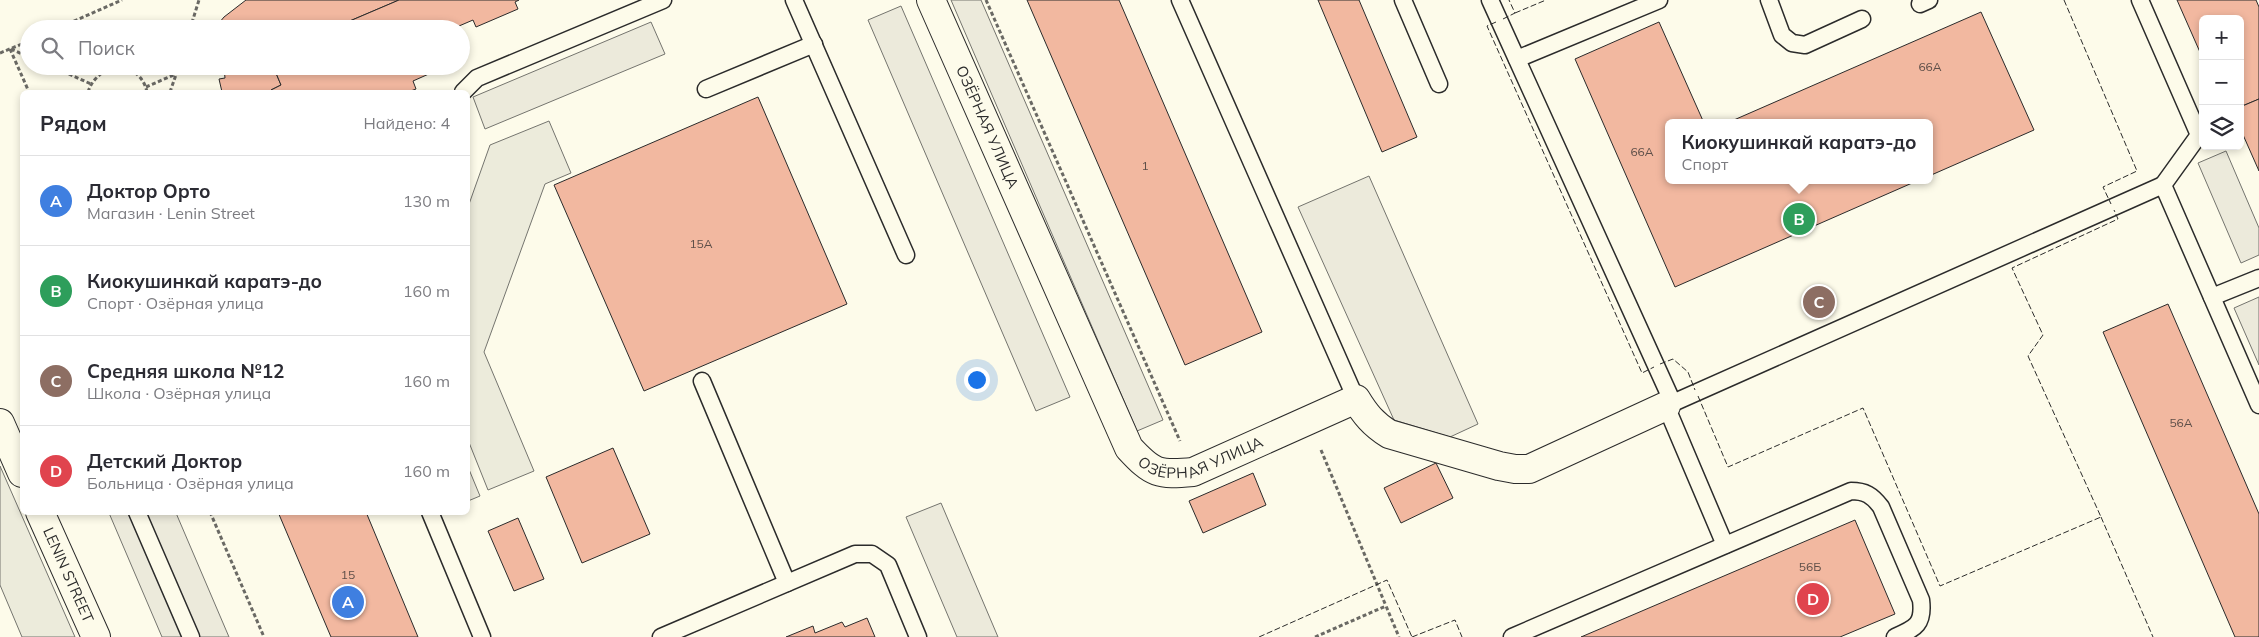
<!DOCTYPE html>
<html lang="ru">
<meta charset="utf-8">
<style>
:root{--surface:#fff;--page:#f7f7f7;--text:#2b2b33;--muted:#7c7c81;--line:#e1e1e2;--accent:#111827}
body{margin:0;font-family:Mulish,sans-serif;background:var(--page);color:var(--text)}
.controls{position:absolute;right:15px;top:15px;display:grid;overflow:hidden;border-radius:8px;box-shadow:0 2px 8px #0003}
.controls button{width:45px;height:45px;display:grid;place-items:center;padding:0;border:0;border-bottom:1px solid var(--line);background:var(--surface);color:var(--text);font:25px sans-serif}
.you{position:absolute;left:976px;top:379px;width:18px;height:18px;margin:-12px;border:4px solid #fff;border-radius:50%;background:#1a73e8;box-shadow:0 0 0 8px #1a73e833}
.badge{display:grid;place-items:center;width:32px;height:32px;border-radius:50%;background:var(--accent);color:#fff;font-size:16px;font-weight:700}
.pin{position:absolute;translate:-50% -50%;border:2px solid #fff;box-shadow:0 1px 5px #0006}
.popup{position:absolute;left:1665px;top:119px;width:268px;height:65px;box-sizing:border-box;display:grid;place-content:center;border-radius:8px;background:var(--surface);filter:drop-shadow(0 1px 4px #0005);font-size:16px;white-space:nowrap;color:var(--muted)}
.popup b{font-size:19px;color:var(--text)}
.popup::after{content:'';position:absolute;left:50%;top:100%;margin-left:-10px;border:10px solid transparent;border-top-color:var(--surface)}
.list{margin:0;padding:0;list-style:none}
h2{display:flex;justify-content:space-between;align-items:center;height:65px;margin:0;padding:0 20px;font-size:21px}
h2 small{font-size:16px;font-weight:400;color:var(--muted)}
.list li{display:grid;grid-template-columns:32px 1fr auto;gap:15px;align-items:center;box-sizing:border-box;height:90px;padding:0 20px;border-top:1px solid var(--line)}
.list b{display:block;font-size:19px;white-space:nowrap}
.list p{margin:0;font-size:16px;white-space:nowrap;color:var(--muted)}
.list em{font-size:16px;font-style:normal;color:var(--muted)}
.icon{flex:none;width:28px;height:28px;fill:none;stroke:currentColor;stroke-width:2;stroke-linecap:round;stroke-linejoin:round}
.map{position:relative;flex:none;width:2259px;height:637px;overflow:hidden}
.search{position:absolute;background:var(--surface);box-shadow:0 2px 8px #0003;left:20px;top:20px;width:450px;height:55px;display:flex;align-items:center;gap:12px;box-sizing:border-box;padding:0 18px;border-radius:28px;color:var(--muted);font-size:19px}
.panel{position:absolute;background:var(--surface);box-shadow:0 2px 8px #0003;left:20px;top:90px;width:450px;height:425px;border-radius:8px}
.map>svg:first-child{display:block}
.green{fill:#ecebdb;stroke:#74746e}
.parking{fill:#eceadb;stroke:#74746e}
.building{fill:#f2b8a0;stroke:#2b2b2b}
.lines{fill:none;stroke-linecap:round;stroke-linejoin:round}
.lane-casing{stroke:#2b2b2b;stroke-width:19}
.street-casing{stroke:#2b2b2b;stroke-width:30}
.primary-casing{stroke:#2b2b2b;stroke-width:30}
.path{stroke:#6a6964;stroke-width:3;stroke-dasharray:4 2.5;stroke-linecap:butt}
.lane{stroke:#fdfbea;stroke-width:16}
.street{stroke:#fdfbea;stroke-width:28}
.primary{stroke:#fdfbea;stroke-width:28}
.fence{stroke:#2b2b2b;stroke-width:1;stroke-dasharray:6 2.5;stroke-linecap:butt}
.labels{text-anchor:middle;stroke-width:4;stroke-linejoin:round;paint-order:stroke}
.number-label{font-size:12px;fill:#5d4e48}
.street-label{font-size:15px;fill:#2b2b2b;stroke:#fdfbea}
</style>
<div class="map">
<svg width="2259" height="637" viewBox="0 0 2259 637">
<rect width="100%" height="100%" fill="#fdfbea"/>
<!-- green -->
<g class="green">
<polygon points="549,121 571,173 545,184 484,352 534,471 488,490 468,440 468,207 490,145"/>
<polygon points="0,466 75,637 22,637 0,585"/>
</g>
<!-- parking -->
<g class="parking">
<polygon points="951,0 981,0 1163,420 1137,431"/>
<polygon points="901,6 1070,397 1036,411 868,20"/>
<polygon points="651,22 665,54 485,129 473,97"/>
<polygon points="2226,151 2259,228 2259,255 2241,263 2198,163"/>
<polygon points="1369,176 1478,424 1450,437 1394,420 1298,207"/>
<polygon points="2259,297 2259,365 2234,308"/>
<polygon points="468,467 480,496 468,501"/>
<polygon points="941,503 998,637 957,637 906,517"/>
<polygon points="109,513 176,513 229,637 162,637"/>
</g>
<!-- building -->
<g class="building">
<polygon points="246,0 399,0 331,29 214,29 224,17"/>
<polygon points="399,0 519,0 515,2 518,9 476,27 473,20 452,29 435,29 434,26 429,29 331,29"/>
<polygon points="1027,0 1119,0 1262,332 1185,365"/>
<polygon points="1318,0 1359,0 1417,137 1382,152"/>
<polygon points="2177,0 2256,0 2259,7 2259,99 2240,107 2240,19 2203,19 2203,59"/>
<polygon points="1981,12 2034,130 1929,176 1929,123 1727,123"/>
<polygon points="1659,22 1704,123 1669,123 1669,180 1919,180 1675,287 1575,59"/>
<polygon points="220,66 273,66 281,85 271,90 272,92 222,92 219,79 225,78 224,68"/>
<polygon points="273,66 428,66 431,73 413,81 416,89 408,92 272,92 271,90 281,85"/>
<polygon points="758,97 847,304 644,391 554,185"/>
<polygon points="2259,99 2259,171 2240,128 2240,107"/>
<polygon points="2168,304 2259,514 2259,637 2235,637 2103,332"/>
<polygon points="613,448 650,534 582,563 546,477"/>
<polygon points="1436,463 1453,498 1401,523 1384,488"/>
<polygon points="1253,473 1266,505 1203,533 1189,501"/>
<polygon points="278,512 366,512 418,637 331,637"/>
<polygon points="518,518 544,579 514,591 488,531"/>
<polygon points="1855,520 1895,614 1840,637 1581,637"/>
<polygon points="867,618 875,637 786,637 813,626 815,633 842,622 845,627"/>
</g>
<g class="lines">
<!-- lane casing -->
<g class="lane-casing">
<g id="lane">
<polyline points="794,0 906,255"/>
<polyline points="1180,0 1356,399"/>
<polyline points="1403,0 1439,84"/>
<polyline points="1490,0 1673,403"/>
<polyline points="1769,0 1782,35 1792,43 1805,45 1862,19"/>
<polyline points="2140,0 2199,135 2163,185 2259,405"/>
<polyline points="1920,4 1929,0"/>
<polyline points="1517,59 1659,0"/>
<polyline points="706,89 814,44"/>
<polyline points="463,92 477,78 663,0"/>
<polyline points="2212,297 2259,278"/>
<polyline points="702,381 787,583"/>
<polyline points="137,512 191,637"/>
<polyline points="430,512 482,637"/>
<polyline points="1725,545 1666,406 2163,185"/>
<polyline points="661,637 855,554 872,554 888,565 918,637"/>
<path d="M1512,637L1851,491C1865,491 1872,495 1881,507L1921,600C1924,624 1916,628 1895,637"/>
</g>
</g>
<!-- street casing -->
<g class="street-casing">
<g id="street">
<path id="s1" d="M931,0L1129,448C1153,474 1158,475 1193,472L1356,399C1365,414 1373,424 1389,434L1499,466L1515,469H1529L1666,406"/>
</g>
</g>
<!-- primary casing -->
<g class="primary-casing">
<g id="primary">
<polyline points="0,423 22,473"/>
<path id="s2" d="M40,512L96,637"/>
</g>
</g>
<!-- path -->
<g class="path">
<polyline points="986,0 1180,441"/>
<polyline points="56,29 122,0"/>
<polyline points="190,29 199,0"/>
<polyline points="10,49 29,92"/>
<polyline points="11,49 29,57"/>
<polyline points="0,53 29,41"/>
<polyline points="51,66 91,84"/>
<polyline points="146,87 176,74"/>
<path d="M88,92C98,61 140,59 147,92"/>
<polyline points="170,92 179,66"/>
<polyline points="1321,450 1386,606"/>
<polyline points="210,512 264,637"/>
<polyline points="1315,637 1386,606 1399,637"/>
</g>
<!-- lane -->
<use href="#lane" class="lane"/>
<!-- street -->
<use href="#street" class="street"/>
<!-- primary -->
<use href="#primary" class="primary"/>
<!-- fence -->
<g class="fence">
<polyline points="2064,0 2137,171 2103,187 2111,204"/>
<polyline points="1515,13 1546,0"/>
<polyline points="1503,19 1515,13 1509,0"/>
<polyline points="1496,22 1487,26 1642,373 1654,367"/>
<polyline points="1660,364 1673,359 1688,372 1695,390"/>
<polyline points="1698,396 1728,467 1863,408 1940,586 2101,517 2028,356 2043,335 2012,268 2118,219 2114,210"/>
<polyline points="2101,517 2153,637"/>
<polyline points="1259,637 1387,580 1412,637"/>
<polyline points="1412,637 1455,620 1462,637"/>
</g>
</g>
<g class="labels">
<!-- number labels -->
<g class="number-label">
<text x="1930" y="71">66А</text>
<text x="1642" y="156">66А</text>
<text x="1145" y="170">1</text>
<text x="701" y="248">15А</text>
<text x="2181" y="427">56А</text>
<text x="1810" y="571">56Б</text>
<text x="348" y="579">15</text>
</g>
<!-- street labels -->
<g class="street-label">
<text dy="5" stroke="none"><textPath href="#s1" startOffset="139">ОЗЁРНАЯ УЛИЦА</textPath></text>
<text dy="5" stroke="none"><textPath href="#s1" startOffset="572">ОЗЁРНАЯ УЛИЦА</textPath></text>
<text dy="5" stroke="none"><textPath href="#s2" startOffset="69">LENIN STREET</textPath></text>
</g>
</g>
</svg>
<div class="controls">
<button>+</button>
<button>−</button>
<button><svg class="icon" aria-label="layers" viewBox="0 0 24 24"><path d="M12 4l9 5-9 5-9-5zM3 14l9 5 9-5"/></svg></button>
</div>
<div class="you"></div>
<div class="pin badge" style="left:348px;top:602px;background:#3f7fe0">A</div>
<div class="pin badge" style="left:1799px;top:219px;background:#2e9e5b">B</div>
<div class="popup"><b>Киокушинкай каратэ-до</b>Спорт</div>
<div class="pin badge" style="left:1819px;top:302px;background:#8d6e63">C</div>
<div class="pin badge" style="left:1813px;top:599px;background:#e0444e">D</div>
<div class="search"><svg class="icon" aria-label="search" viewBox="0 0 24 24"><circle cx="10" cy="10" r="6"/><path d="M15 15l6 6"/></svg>Поиск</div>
<section class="panel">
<h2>Рядом<small>Найдено: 4</small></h2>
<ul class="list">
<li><span class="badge" style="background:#3f7fe0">A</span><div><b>Доктор Орто</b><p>Магазин · Lenin Street</p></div><em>130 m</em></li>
<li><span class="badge" style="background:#2e9e5b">B</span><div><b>Киокушинкай каратэ-до</b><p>Спорт · Озёрная улица</p></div><em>160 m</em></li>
<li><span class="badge" style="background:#8d6e63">C</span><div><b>Средняя школа №12</b><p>Школа · Озёрная улица</p></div><em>160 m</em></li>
<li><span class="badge" style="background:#e0444e">D</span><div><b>Детский Доктор</b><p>Больница · Озёрная улица</p></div><em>160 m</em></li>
</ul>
</section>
</div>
